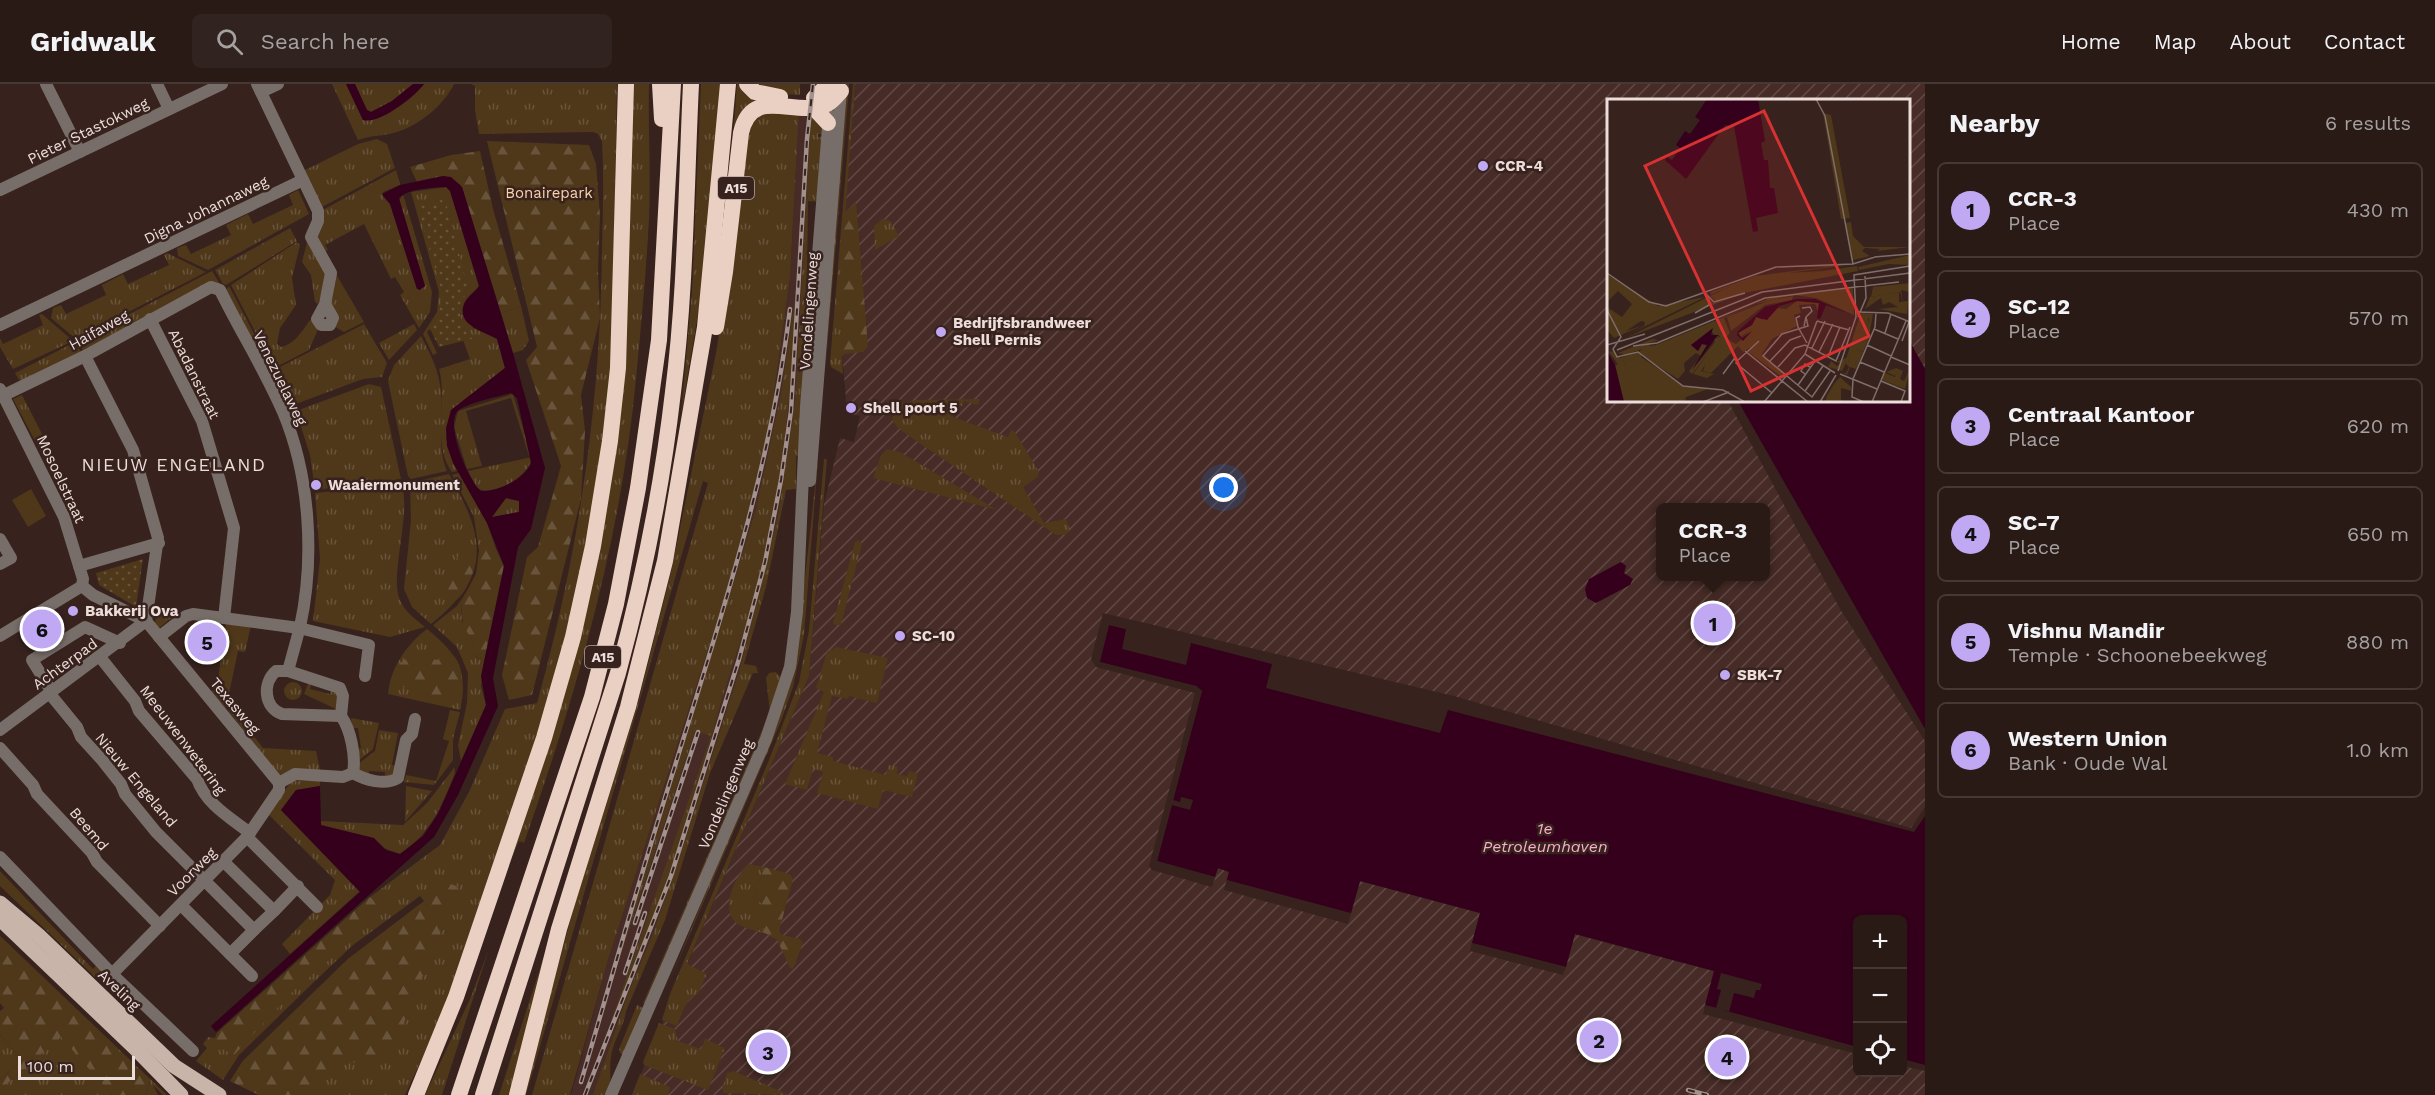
<!DOCTYPE html>
<meta charset="utf-8">
<style>
:root{--surface:#291a16;--page:#31231f;--text:#f1f3f6;--muted:#a5a1a1;--line:#453835;--accent:#c1a8f3}
body{margin:0;font-family:"Work Sans",sans-serif;background:var(--page);color:var(--text)}
.controls{position:absolute;right:18px;bottom:18px;display:grid;overflow:hidden;border-radius:9px;box-shadow:0 6px 24px #0002}
.controls button{width:54px;height:54px;display:grid;place-items:center;padding:0;border:0;border-bottom:2px solid var(--line);background:var(--surface);color:var(--text);font:30px sans-serif}
.scale{position:absolute;left:18px;bottom:15px;width:117px;box-sizing:border-box;padding-left:6px;border:3px solid #ecddda;border-top:0;font-size:16px;line-height:21px;white-space:nowrap;color:#ecddda;-webkit-text-stroke:4px #37221e;paint-order:stroke}
.you{position:absolute;left:1224px;top:404px;width:21px;height:21px;margin:-15px;border:4px solid #fff;border-radius:50%;background:#1a73e8;box-shadow:0 0 0 9px #1a73e833}
.badge{display:grid;place-items:center;width:39px;height:39px;border-radius:50%;background:var(--accent);color:#111;font-size:20px;font-weight:700}
.pin{position:absolute;translate:-50% -50%;border:3px solid #fff;box-shadow:0 2px 6px #0006}
.popup{position:absolute;left:1656px;top:419px;width:114px;height:78px;box-sizing:border-box;display:grid;place-content:center;border-radius:9px;background:var(--surface);filter:drop-shadow(0 2px 4px #0005);font-size:20px;white-space:nowrap;color:var(--muted)}
.popup b{font-size:22px;color:var(--text)}
.popup::after{content:'';position:absolute;left:50%;top:100%;margin-left:-12px;border:12px solid transparent;border-top-color:var(--surface)}
.list{margin:0;padding:0;list-style:none}
h2{display:flex;justify-content:space-between;align-items:center;height:78px;margin:0;padding:0 24px;font-size:26px}
h2 small{font-size:20px;font-weight:400;color:var(--muted)}
.list li{display:grid;grid-template-columns:39px 1fr auto;gap:18px;align-items:center;box-sizing:border-box;height:96px;margin:0 12px 12px;padding:0 12px;border:2px solid var(--line);border-radius:9px}
.list b{display:block;font-size:22px;white-space:nowrap}
.list p{margin:0;font-size:20px;white-space:nowrap;color:var(--muted)}
.list em{font-size:20px;font-style:normal;color:var(--muted)}
.icon{flex:none;width:33px;height:33px;fill:none;stroke:currentColor;stroke-width:2;stroke-linecap:round;stroke-linejoin:round}
.map{position:relative;flex:none;width:1925px;height:1011px;overflow:hidden}
header{display:flex;align-items:center;gap:36px;box-sizing:border-box;height:84px;padding:0 30px;background:var(--surface);border-bottom:2px solid var(--line)}
header strong{font-size:28px}
nav{display:flex;gap:33px;margin-inline-start:auto;font-size:21px}
.search{width:420px;height:54px;background:var(--page);display:flex;align-items:center;gap:15px;box-sizing:border-box;padding:0 21px;border-radius:9px;color:var(--muted);font-size:22px}
main{display:flex}
aside{flex:1;background:var(--surface)}
.map>svg:first-child{display:block}
.built{fill:#462b26}
.industrial{fill:url(#industrial-furrows);fill-rule:evenodd}
.grass{fill:url(#grass-tufts)}
.forest{fill:url(#forest-firs)}
.park{fill:url(#park-dots)}
.garden{fill:#4f371a}
.water{fill:#35001c;fill-rule:evenodd}
.pier{fill:#37221e}
.lines{fill:none;stroke-linecap:round;stroke-linejoin:round}
.minor{stroke:#786e69;stroke-width:12}
.major{stroke:#c9b4a9;stroke-width:15}
.highway{stroke:#ead0c2;stroke-width:16}
.rail-casing{stroke:#a3918e;stroke-width:4.5}
.rail{stroke:#37221e;stroke-width:2;stroke-dasharray:7;stroke-linecap:butt}
.poi-dot{fill:#c1a8f3;stroke:#37221e;stroke-width:2}
.labels{text-anchor:middle;stroke-width:5;stroke-linejoin:round;paint-order:stroke}
.shield{fill:#37221e;stroke:#b6a5a2;stroke-width:1.5}
.shield-label{font-size:14px;font-weight:bold;fill:#ecddda}
.street-label{font-size:15px;fill:#ecddda;stroke:#37221e}
.poi-label{font-size:15px;font-weight:bold;fill:#ecddda;stroke:#37221e;text-anchor:start}
.park-label{font-size:15px;fill:#fad3a8;stroke:#37221e}
.water-label{font-size:16px;font-style:italic;fill:#f9aecb;stroke:#37221e}
.quarter-label{font-size:18px;letter-spacing:1.5px;fill:#ecddda;stroke:#37221e}
.inset-road{fill:none;stroke:#7f6d69;stroke-width:1.5}
.view{fill:#d73131;fill-opacity:0.15;stroke:#d73131;stroke-width:3}
.inset-edge{fill:none;stroke:#ecddda;stroke-width:3}
</style>
<header>
<strong>Gridwalk</strong>
<div class="search"><svg class="icon" aria-label="search" viewBox="0 0 24 24"><circle cx="10" cy="10" r="6"/><path d="M15 15l6 6"/></svg>Search here</div>
<nav><a>Home</a><a>Map</a><a>About</a><a>Contact</a></nav>
</header>
<main>
<div class="map">
<svg width="1925" height="1011" viewBox="0 0 1925 1011">
<defs>
<pattern id="industrial-furrows" width="10" height="10" patternUnits="userSpaceOnUse" patternTransform="scale(1.5)"><rect width="10" height="10" fill="#462b26"/><path d="M-1 1l2-2M0 10L10 0M9 11l2-2" fill="none" stroke="#614945"/></pattern>
<pattern id="grass-tufts" width="24" height="20" patternUnits="userSpaceOnUse" patternTransform="scale(1.5)"><rect width="24" height="20" fill="#4f371a"/><path d="M3 7l-1-3M5 7V3M7 7l1-3M15 17l-1-3M17 17v-4M19 17l1-3" fill="none" stroke="#68543b"/></pattern>
<pattern id="forest-firs" width="22" height="20" patternUnits="userSpaceOnUse" patternTransform="scale(1.5)"><rect width="22" height="20" fill="#4f371a"/><path d="M5 1l3.5 6h-7zM16 11l3.5 6h-7z" fill="#68543b"/></pattern>
<pattern id="park-dots" width="8" height="8" patternUnits="userSpaceOnUse" patternTransform="scale(1.5)"><rect width="8" height="8" fill="#4f371a"/><path d="M2 2h.1M6 6h.1" fill="none" stroke="#68543b" stroke-width="1.8" stroke-linecap="round"/></pattern>
</defs>
<rect width="100%" height="100%" fill="#37221e"/>
<!-- built -->
<polygon class="built" points="799,28 814,31 806,139 804,238 786,403 748,564 665,831 620,939 596,1011 571,1011 608,876 728,504 755,404 770,338 790,194"/>
<!-- industrial -->
<path class="industrial" d="M855,0H1925V285L1909,256L1908,16H1608V316L1728,317L1840,525L1925,657V723L1911,744L1454,612L1103,529L1091,575L1096,583L1195,609L1149,782L1152,786L1212,803L1218,784L1229,787L1224,806L1348,840L1360,797L1480,829L1470,867L1563,891L1574,850L1714,887L1703,930L1857,970L1858,988H1902L1903,982L1925,987V1011H632L809,592L824,420L840,354L854,358L860,332L847,329L838,216ZM1660,424H1766V492H1660Z"/>
<!-- grass -->
<g class="grass">
<path d="M332,0H346L363,36C387,31 409,20 424,0H454C444,22 414,46 389,50C378,52 369,52 358,56Z"/>
<polygon points="355,0 413,0 392,17 371,28 367,26"/>
<path d="M471,0H617L612,274L596,408L567,551L528,682L451,913L405,1011H259L230,997L243,977L348,875L424,817L420,812L353,861L315,897L239,971L223,996L196,977L207,964L203,960L208,953L215,954L217,949L370,813L440,761L470,706L505,625L537,619C579,469 601,317 602,162C603,127 604,92 602,57L598,50L593,48L479,50L475,26V2Z"/>
<path d="M630,0H649C648,45 651,91 649,136C646,189 641,243 636,295C621,454 577,609 524,759L519,757L505,788L607,397Z"/>
<polygon points="701,0 723,0 708,170 681,331 692,207"/>
<polygon points="737,0 742,0 763,15 744,26 718,217 707,277 730,90"/>
<polygon points="751,0 800,0 800,11 764,9"/>
<polygon points="844,0 849,0 849,3 825,289"/>
<polygon points="853,0 855,0 839,216 844,271 842,272 843,290 831,283 830,279"/>
<polygon points="799,28 790,194 770,338 755,404 728,504 608,876 570,1011 532,1011 708,399 703,397 526,1011 523,1011 574,823 639,615 671,488 716,269 734,158 743,73 755,30"/>
<path d="M811,30L817,33L825,51L818,50V53L825,52L821,118L808,117L807,195L814,196L799,372H796V405L786,406L766,503L744,580L756,582L758,589H753L710,689L665,836L626,927C624,943 613,956 611,973C609,986 612,997 609,1011H593L629,907L653,850L688,747L739,588L779,427L795,318Z"/>
<polygon points="377,55 387,60 395,84 322,123 303,87 358,60"/>
<polygon points="396,86 400,101 383,108 383,113 390,120 417,205 425,202 399,117 403,110 432,208 430,228 419,244 400,211 404,208 395,193 391,195 364,140 325,161 328,166 325,167 315,147 321,127"/>
<path d="M446,103L450,107L479,202L469,212L473,244L497,255L505,284L451,326L446,355L457,387L452,388C431,360 448,317 439,285L470,275L463,256L430,245L427,248L437,269L433,271L423,250L437,228L439,208L411,108Z"/>
<polygon points="298,106 309,130 208,186 178,172 177,164 186,161 191,170 231,151 226,141 248,130 253,140 293,121 289,111"/>
<polygon points="882,135 891,137 899,152 875,166 874,142"/>
<polygon points="290,144 297,157 226,201 223,200 215,186"/>
<path d="M297,158L300,161L292,194L296,221L280,244L277,260L281,263C295,260 302,247 310,236L319,243L309,266L274,284L231,201Z"/>
<polygon points="307,158 328,191 318,220 315,218 311,191 302,178"/>
<polygon points="167,169 206,188 76,255 51,234 53,224 61,221 66,230 106,211 102,201 123,190 128,200 169,181 164,171"/>
<polygon points="212,187 220,200 83,267 78,257"/>
<polygon points="336,190 364,238 344,248 334,242 330,222"/>
<polygon points="229,202 272,284 267,287 226,206"/>
<path d="M795,215C792,309 782,403 759,494C746,547 725,598 712,651C687,750 650,848 610,940L711,652L695,647L613,894L756,425L781,310Z"/>
<polygon points="521,222 529,257 523,266 513,269 501,229"/>
<polygon points="42,230 73,257 13,285 0,263 0,254 3,260 43,241 39,231"/>
<polygon points="364,240 387,279 382,293 363,295 293,321 276,285"/>
<polygon points="414,240 417,246 389,276 379,259"/>
<path d="M421,252C430,269 440,288 441,309C444,336 436,360 447,387L411,395L408,392L388,297L394,281Z"/>
<polygon points="75,258 81,268 21,299 15,289"/>
<polygon points="369,300 381,303 401,395 315,406 310,371 296,327"/>
<polygon points="513,310 531,371 529,372 511,314 466,327 482,382 467,385 454,343 458,327"/>
<polygon points="22,311 60,385 52,389 13,315"/>
<polygon points="980,315 978,321 964,317 962,322 958,320 953,333 1008,353 1011,346 1015,348 1039,388 1038,393 1023,403 1044,439 1066,435 1070,445 1066,451 1056,451 909,352 897,343 892,336 895,325 900,319 917,316"/>
<polygon points="887,365 900,368 997,426 873,394 881,371"/>
<path d="M532,373C530,391 494,415 477,404L468,387Z"/>
<polygon points="818,375 804,551 793,603 781,637 668,901 731,747 801,530"/>
<path d="M824,375H827L809,592L687,880L707,890L698,910C686,914 682,930 677,942L662,936L670,910L769,676L799,598L809,546Z"/>
<polygon points="459,389 487,439 496,465 479,467 474,433 452,391"/>
<path d="M449,390C485,454 493,490 431,540L412,523L404,505L411,436L410,402L413,398Z"/>
<path d="M402,401C411,433 389,493 400,516C405,528 415,535 425,543L390,553L313,537L320,475L315,409Z"/>
<polygon points="506,414 519,417 519,428 492,433"/>
<polygon points="858,456 862,460 841,541 835,541 833,539 855,458"/>
<polygon points="469,504 461,518 462,538 472,555 474,571 484,578 481,602 486,621 461,677 458,661 467,619 468,589 457,563 433,541 457,522"/>
<polygon points="158,521 178,523 180,527 159,544 155,539"/>
<polygon points="226,538 251,541 245,568 238,567 226,624 211,608 217,603"/>
<path d="M427,545C457,570 469,586 460,626L388,610C390,584 407,560 427,545Z"/>
<polygon points="836,563 888,574 877,619 849,612 848,615 832,612 817,669 833,673 833,677 886,691 889,681 898,683 897,690 907,692 909,687 918,689 912,713 883,706 878,725 817,709 823,688 813,685 807,706 785,700 824,608 816,604 827,568"/>
<polygon points="776,588 782,595 773,623 647,921 643,919 770,628 766,594 769,589"/>
<polygon points="309,597 312,598 310,605 330,610 332,604 338,607 338,626 304,610"/>
<circle cx="293" cy="607" r="9"/>
<polygon points="230,621 263,664 316,667 320,686 281,694 228,626"/>
<polygon points="450,626 460,628 453,655 453,676 434,701 404,698 406,691 436,697 449,657 443,655"/>
<polygon points="351,634 379,639 373,665 357,678 355,666 361,664 358,644 352,644"/>
<polygon points="379,646 398,649 392,681 399,682 396,690 385,694 385,688 369,687 368,693 360,689 358,680 375,667"/>
<path d="M454,684L455,689C442,721 431,750 400,770L321,741V737L403,741L427,719Z"/>
<polygon points="292,697 320,697 320,702 296,706 281,726 360,807 290,870 282,860 330,811 335,796 267,729"/>
<polygon points="406,702 432,707 405,738"/>
<path d="M749,780L764,783L754,815L769,823L763,848L766,850C756,847 741,844 734,837C721,822 736,790 749,780Z"/>
<polygon points="0,787 93,885 97,881 103,890 100,894 95,893 0,802"/>
<polygon points="555,838 511,1011 499,1011"/>
<polygon points="0,852 167,1011 163,1011 153,1001 158,1011 145,1011 150,998 0,856"/>
<polygon points="489,865 442,1011 425,1011 470,915"/>
<polygon points="637,921 645,925 625,970 621,970 619,965"/>
<polygon points="659,939 675,945 678,957 701,965 705,955 725,964 708,1006 644,981 643,978"/>
<polygon points="0,951 22,976 0,996"/>
<polygon points="61,952 112,1011 0,1011 0,1006"/>
<polygon points="734,987 736,988 789,1011 724,1009 722,1005 727,989"/>
<polygon points="640,990 670,1003 668,1011 632,1011"/>
</g>
<!-- forest -->
<g class="forest">
<polygon points="487,57 589,61 596,80 600,132 598,185 600,234 581,311 585,347 581,415 532,611 509,616 502,591 527,473 538,463 561,382 526,276 537,263"/>
<path d="M480,67L493,125L521,222L501,229L462,103C449,88 434,94 417,98L410,83L451,71Z"/>
<polygon points="856,119 868,262 863,268 844,270 838,216 845,129"/>
<polygon points="484,465 496,465 504,482 484,578 473,570 472,555 463,542 461,518 476,490 479,467"/>
<path d="M463,466L475,468C475,484 469,507 456,516C452,512 448,509 448,503C447,495 457,470 463,466Z"/>
<path d="M450,569C463,577 466,604 455,615L438,616L392,599C399,569 412,571 437,576Z"/>
<polygon points="764,783 790,790 793,795 779,847 782,851 800,855 803,859 793,885 790,884 777,856 763,848 768,823 754,815"/>
<polygon points="441,796 458,803 391,971 335,982 317,1011 259,1011 230,997 243,977 348,875 425,817 434,808"/>
<polygon points="370,813 385,827 290,910 234,971 213,960 217,949"/>
<polygon points="0,852 150,997 145,1011 112,1011 61,953 0,1006 0,996 22,976 0,951 0,927 4,924 0,919"/>
</g>
<!-- park -->
<g class="park">
<path d="M445,115L468,204C457,229 456,234 475,254L439,263L430,245L438,231L443,211L417,123Z"/>
<polygon points="143,475 136,523 99,501 96,489"/>
</g>
<!-- garden -->
<polygon class="garden" points="31,405 46,432 28,443 12,416"/>
<!-- water -->
<g class="water">
<path d="M346,0H355L367,26L371,28L392,17L413,0H424C414,13 379,41 363,36Z"/>
<path d="M443,92L451,93L462,103L513,269L545,384L531,445L518,463L507,521L493,594L498,622L458,711L434,753L216,948L211,942L360,808L281,726L296,706L320,702L321,741L374,754L386,766L400,770L423,752L438,730L486,621L481,592L504,482L487,439L453,379L447,362L446,344L451,326L505,284L497,255C485,247 456,242 464,220C467,212 475,209 479,202L450,107L446,103C431,104 410,104 399,114L425,202L420,206L417,205L390,120L382,110L400,101ZM511,309L517,314L531,379C525,395 497,408 481,407C468,397 446,342 457,328C465,319 498,313 511,309ZM506,414L519,417V428L492,433Z"/>
<polygon points="1909,256 1925,285 1925,645 1738,317 1908,316"/>
<polygon points="1621,478 1626,482 1624,489 1633,495 1630,501 1596,519 1587,514 1585,505 1589,495"/>
<polygon points="1109,541 1126,545 1122,565 1186,581 1191,559 1272,580 1266,604 1440,649 1448,626 1914,748 1925,732 1925,981 1903,975 1902,836 1858,836 1857,963 1705,921 1714,887 1575,850 1566,883 1472,859 1480,829 1360,797 1351,829 1227,796 1229,788 1218,784 1215,793 1157,777 1202,607 1196,602 1099,578"/>
</g>
<!-- pier -->
<g class="pier">
<polygon points="1108,538 1127,542 1126,545 1109,541 1100,578 1196,602 1202,607 1173,716 1180,718 1181,713 1193,716 1190,726 1172,721 1157,777 1215,793 1215,795 1154,777 1199,608 1098,580"/>
<polygon points="1472,859 1566,883 1565,886 1471,862"/>
<polygon points="1721,889 1762,900 1760,906 1756,906 1754,914 1734,909 1729,928 1857,963 1858,966 1728,930 1728,927 1704,924 1705,921 1716,924 1721,906 1717,905"/>
</g>
<g class="lines">
<!-- minor -->
<g class="minor">
<polyline points="46,0 80,68"/>
<polyline points="157,0 169,25"/>
<polyline points="257,0 318,127 318,137 311,153 331,189 325,220 317,235 321,241 330,241 333,234 325,220"/>
<polyline points="261,8 278,0"/>
<polyline points="0,106 222,0"/>
<polyline points="150,235 202,337 234,444 224,534"/>
<polyline points="0,241 303,96"/>
<polyline points="0,305 64,433 83,495 82,502"/>
<path d="M0,313L85,272L211,203L220,206C240,247 265,286 283,328C310,392 315,474 300,543C296,558 292,572 288,587"/>
<polyline points="810,397 841,5"/>
<polyline points="0,455 11,474 0,480"/>
<polyline points="79,482 159,459"/>
<polyline points="82,502 93,511 146,537 279,699"/>
<polyline points="0,552 82,502"/>
<polyline points="159,553 186,532 193,530 299,544 369,561 365,592"/>
<path d="M100,573L135,617L139,627L197,695C206,720 229,733 250,749"/>
<path d="M276,587H288L340,604L343,612L341,632L282,630C264,624 262,599 276,587Z"/>
<polyline points="52,608 32,576 85,543 120,559"/>
<polyline points="50,610 77,643 81,653 102,676 121,700 125,710 156,748 254,846 274,827 223,777"/>
<path d="M341,632C351,646 356,673 353,689C365,696 385,702 398,694L406,656L412,650L415,635"/>
<polyline points="0,646 146,537 158,454 133,366 85,272"/>
<polyline points="0,664 33,701 37,710 92,769 97,778 160,842"/>
<polyline points="279,699 295,690 343,693 353,689"/>
<polyline points="247,753 317,823"/>
<polyline points="0,773 112,890 193,967"/>
<polyline points="181,821 252,892"/>
<polyline points="274,827 298,802"/>
<polyline points="230,870 254,846"/>
<polyline points="112,890 247,753 279,706 279,699"/>
<polyline points="611,1011 766,655 790,583 797,528 806,323 829,31"/>
</g>
<!-- major -->
<g class="major">
<polyline points="0,819 38,851 174,982 219,1011"/>
<polyline points="0,835 134,963 181,1011"/>
</g>
<!-- highway -->
<g class="highway">
<polyline points="660,0 662,35"/>
<polyline points="747,0 755,8 780,13"/>
<polyline points="814,14 829,0"/>
<polyline points="813,23 828,39"/>
<path d="M716,243L725,188L741,49C752,0 795,35 827,20C833,17 837,11 841,7"/>
<polyline points="416,1011 456,913 544,654 573,553 593,462 610,357 618,284 626,0"/>
<polyline points="459,1011 592,613 616,520 638,404 659,256 673,0"/>
<path d="M483,1011L618,589C643,497 662,404 673,308C686,207 686,102 691,0"/>
<polyline points="517,1011 559,845 628,623 665,477 705,243 728,0"/>
</g>
<!-- rail casing -->
<g class="rail-casing">
<g id="rail">
<polyline points="635,839 698,648"/>
<polyline points="625,889 645,829"/>
<path d="M581,998C612,893 641,789 674,685C721,533 771,384 790,225"/>
<polyline points="1688,1006 1707,1011"/>
<polyline points="585,1011 671,792 739,575 765,478 781,396 791,327 807,55 813,0"/>
</g>
</g>
<!-- rail -->
<use href="#rail" class="rail"/>
</g>
<!-- markers -->
<g class="poi-dot">
<circle cx="1483" cy="82" r="6"/>
<circle cx="941" cy="248" r="6"/>
<circle cx="851" cy="324" r="6"/>
<circle cx="316" cy="401" r="6"/>
<circle cx="73" cy="527" r="6"/>
<circle cx="900" cy="552" r="6"/>
<circle cx="1725" cy="591" r="6"/>
</g>
<g class="labels">
<!-- shield labels -->
<g class="shield">
<rect x="718" y="93" width="36" height="22" rx="4.5"/>
<rect x="585" y="562" width="36" height="22" rx="4.5"/>
</g>
<g class="shield-label">
<text x="736" y="109">A15</text>
<text x="603" y="578">A15</text>
</g>
<!-- street labels -->
<g class="street-label">
<text transform="translate(88 47) rotate(-26)" y="5">Pieter Stastokweg</text>
<text transform="translate(206 126) rotate(-26)" y="5">Digna Johannaweg</text>
<text transform="translate(809 227) rotate(-86)" y="5">Vondelingenweg</text>
<text transform="translate(99 246) rotate(-29)" y="5">Haifaweg</text>
<text transform="translate(194 290) rotate(64)" y="5">Abadanstraat</text>
<text transform="translate(280 294) rotate(64)" y="5">Venezuelaweg</text>
<text transform="translate(61 395) rotate(65)" y="5">Mosoelstraat</text>
<text transform="translate(65 580) rotate(-36)" y="5">Achterpad</text>
<text transform="translate(235 622) rotate(50)" y="5">Texasweg</text>
<text transform="translate(183 656) rotate(53)" y="5">Meeuwenwetering</text>
<text transform="translate(136 696) rotate(50)" y="5">Nieuw Engeland</text>
<text transform="translate(726 710) rotate(-67)" y="5">Vondelingenweg</text>
<text transform="translate(89 745) rotate(50)" y="5">Beemd</text>
<text transform="translate(192 788) rotate(-45)" y="5">Voorweg</text>
<text transform="translate(119 906) rotate(44)" y="5">Aveling</text>
</g>
<!-- poi labels -->
<g class="poi-label">
<text x="1495" y="87">CCR-4</text>
<text x="953" y="244">Bedrijfsbrandweer<tspan x="953" dy="17">Shell Pernis</tspan></text>
<text x="863" y="329">Shell poort 5</text>
<text x="328" y="406">Waaiermonument</text>
<text x="85" y="532">Bakkerij Ova</text>
<text x="912" y="557">SC-10</text>
<text x="1737" y="596">SBK-7</text>
</g>
<!-- park labels -->
<g class="park-label">
<text x="549" y="114">Bonairepark</text>
</g>
<!-- water labels -->
<g class="water-label">
<text x="1545" y="750">1e<tspan x="1545" dy="18">Petroleumhaven</tspan></text>
</g>
<!-- quarter labels -->
<g class="quarter-label">
<text x="174" y="387">NIEUW ENGELAND</text>
</g>
</g>
<!-- overview -->
<g transform="translate(1607 15)">
<rect width="303" height="303" fill="#37221e"/>
<path d="M216,14L224,16L243,119L234,120ZM244,123L246,137L257,148H303L270,152L273,150L258,149L255,152L263,157L246,161L238,124ZM303,156V166L282,165L252,171L251,168ZM245,165L181,174L215,172L175,178L250,167L251,172L137,194L19,239L101,198L106,204L110,203L103,197L125,187L103,196L104,193L148,177L219,168H171ZM0,175L51,207L98,198L18,237L37,227L38,223L34,222L19,232L37,226L7,239L0,231V208L15,218L25,205L11,192L0,203ZM303,184V193L294,191L296,204L293,193L264,198L266,188ZM246,189L247,216L209,199L187,196L149,205L117,219L123,234L118,239L129,245L145,232L135,239L143,231L134,238L131,234L145,226L149,218L156,221L152,215L158,210L165,214L158,222L171,209L179,210L190,202L212,204V215L208,205L192,206L194,214L187,216L190,227L165,240L155,255L179,275L176,279L140,252L145,247L136,253L131,247L104,274L96,272L98,266L94,272L107,275L100,279L86,275L101,255L85,275L82,272L94,257L89,254L77,264L78,272L71,280L34,256V259L72,286L101,290L79,298L78,303H57L46,287L39,291L38,285L23,271L28,272L33,262L25,257L16,260L32,303H18L10,264L2,253L6,252L13,259L32,253L35,250L19,256L11,254L45,240L52,241L42,244L43,247L49,246L163,199L195,193ZM104,232L111,239H105L108,243L85,271L100,246L95,245L91,252L84,246ZM40,266L76,289L73,298L62,300L31,273ZM255,214L266,215L262,238L252,233L256,224L262,226V219L252,221L243,248L244,251L242,258L235,272L221,268L224,262L230,267L233,264L229,263L242,258L243,248L253,216ZM257,237L262,239L256,253L249,250L254,253L248,266L241,264L245,245L254,242ZM289,269L296,272L293,280L297,282L303,270L298,290L275,281L278,274L288,278L290,272L288,277L279,273ZM233,278L244,288L245,292L234,289V301L239,303H218L220,297L216,303L227,285Z" fill="#4f371a" fill-rule="evenodd"/>
<path d="M292,193V203L301,202L300,215L271,210L291,208L282,203L276,206L274,199L258,210L263,198ZM236,194L247,200L248,211L213,197ZM186,197L185,201L158,206L124,232L120,218L161,202ZM261,218L262,226L256,224L252,233L262,238L257,237L255,241L259,245L252,242L249,247L245,246L246,249L241,263L248,266L253,253L249,250L256,253L249,270L243,268L240,276L235,273L239,274L242,268L238,263L252,220Z" fill="#4f371a"/>
<path d="M28,254L80,289L76,303H17L8,266L18,265L15,259Z" fill="#4f371a"/>
<path d="M100,0H151L158,42L154,44L157,61H161L163,89H167L171,114L149,119L151,132L146,133L127,27L118,26L79,80L58,61L60,58L65,61L73,49L69,46L78,32L83,35L93,21L88,18ZM189,200H208L243,215L219,206L213,220L210,219L212,204L190,202L172,207L160,221L149,218L145,226L131,234L135,239L145,232L136,242L130,236V233L158,208ZM106,229L104,236H111L113,238L110,237L85,271L100,246L95,245L91,252L84,246ZM0,252L8,266L17,303H0Z" fill="#35001c"/>
<path class="inset-road" d="M209,0L218,17L246,165M267,158L303,155M0,174L42,203L59,207L169,168L246,165L268,158M248,188L292,183M98,194L107,203L138,194M195,209L203,208L205,212L199,218M0,211L14,238L6,250L10,258L31,253L76,287L116,291L138,303M251,213L281,214L303,223M88,214L102,206V200M193,217L189,219L191,228L200,244M251,218L259,199L258,177M210,222L242,231M197,227L199,218L201,227L175,235L156,257L205,298L223,272M267,230L291,240M278,234L284,215M295,242L302,223M0,246L38,235M260,246L284,257M26,247L50,244L158,199L248,188M205,249L218,222M10,251L155,193L303,174M138,252L201,303M212,253L226,225M198,255L210,222M198,255L228,274M221,258L233,228M284,258L303,266M130,262L129,264L165,294M130,262L152,242M163,262L183,241L194,237M253,263L277,273M171,268L188,249L198,246L229,262L243,228M231,272L249,218L247,176L303,167M116,275L127,260L130,262M198,275L194,272L198,265L203,268M233,275L270,290M274,282L298,292L294,303M191,286L208,262M198,292L216,267M96,303L122,293M157,303L198,255M213,303L229,276M257,303L245,298L246,280L268,228L269,214M265,303L299,222"/>
<path class="view" d="M157,12L262,237L144,292L38,67Z"/>
<rect width="303" height="303" class="inset-edge"/>
</g>
</svg>
<div class="controls">
<button>+</button>
<button>−</button>
<button><svg class="icon" aria-label="locate" viewBox="0 0 24 24"><circle cx="12" cy="12" r="6"/><path d="M12 2v4M12 18v4M2 12h4M18 12h4"/></svg></button>
</div>
<div class="scale">100 m</div>
<div class="you"></div>
<div class="pin badge" style="left:1713px;top:539px">1</div>
<div class="popup"><b>CCR-3</b>Place</div>
<div class="pin badge" style="left:1599px;top:956px">2</div>
<div class="pin badge" style="left:768px;top:968px">3</div>
<div class="pin badge" style="left:1727px;top:973px">4</div>
<div class="pin badge" style="left:207px;top:558px">5</div>
<div class="pin badge" style="left:42px;top:545px">6</div>
</div>
<aside>
<h2>Nearby<small>6 results</small></h2>
<ul class="list">
<li><span class="badge">1</span><div><b>CCR-3</b><p>Place</p></div><em>430 m</em></li>
<li><span class="badge">2</span><div><b>SC-12</b><p>Place</p></div><em>570 m</em></li>
<li><span class="badge">3</span><div><b>Centraal Kantoor</b><p>Place</p></div><em>620 m</em></li>
<li><span class="badge">4</span><div><b>SC-7</b><p>Place</p></div><em>650 m</em></li>
<li><span class="badge">5</span><div><b>Vishnu Mandir</b><p>Temple · Schoonebeekweg</p></div><em>880 m</em></li>
<li><span class="badge">6</span><div><b>Western Union</b><p>Bank · Oude Wal</p></div><em>1.0 km</em></li>
</ul>
</aside>
</main>
